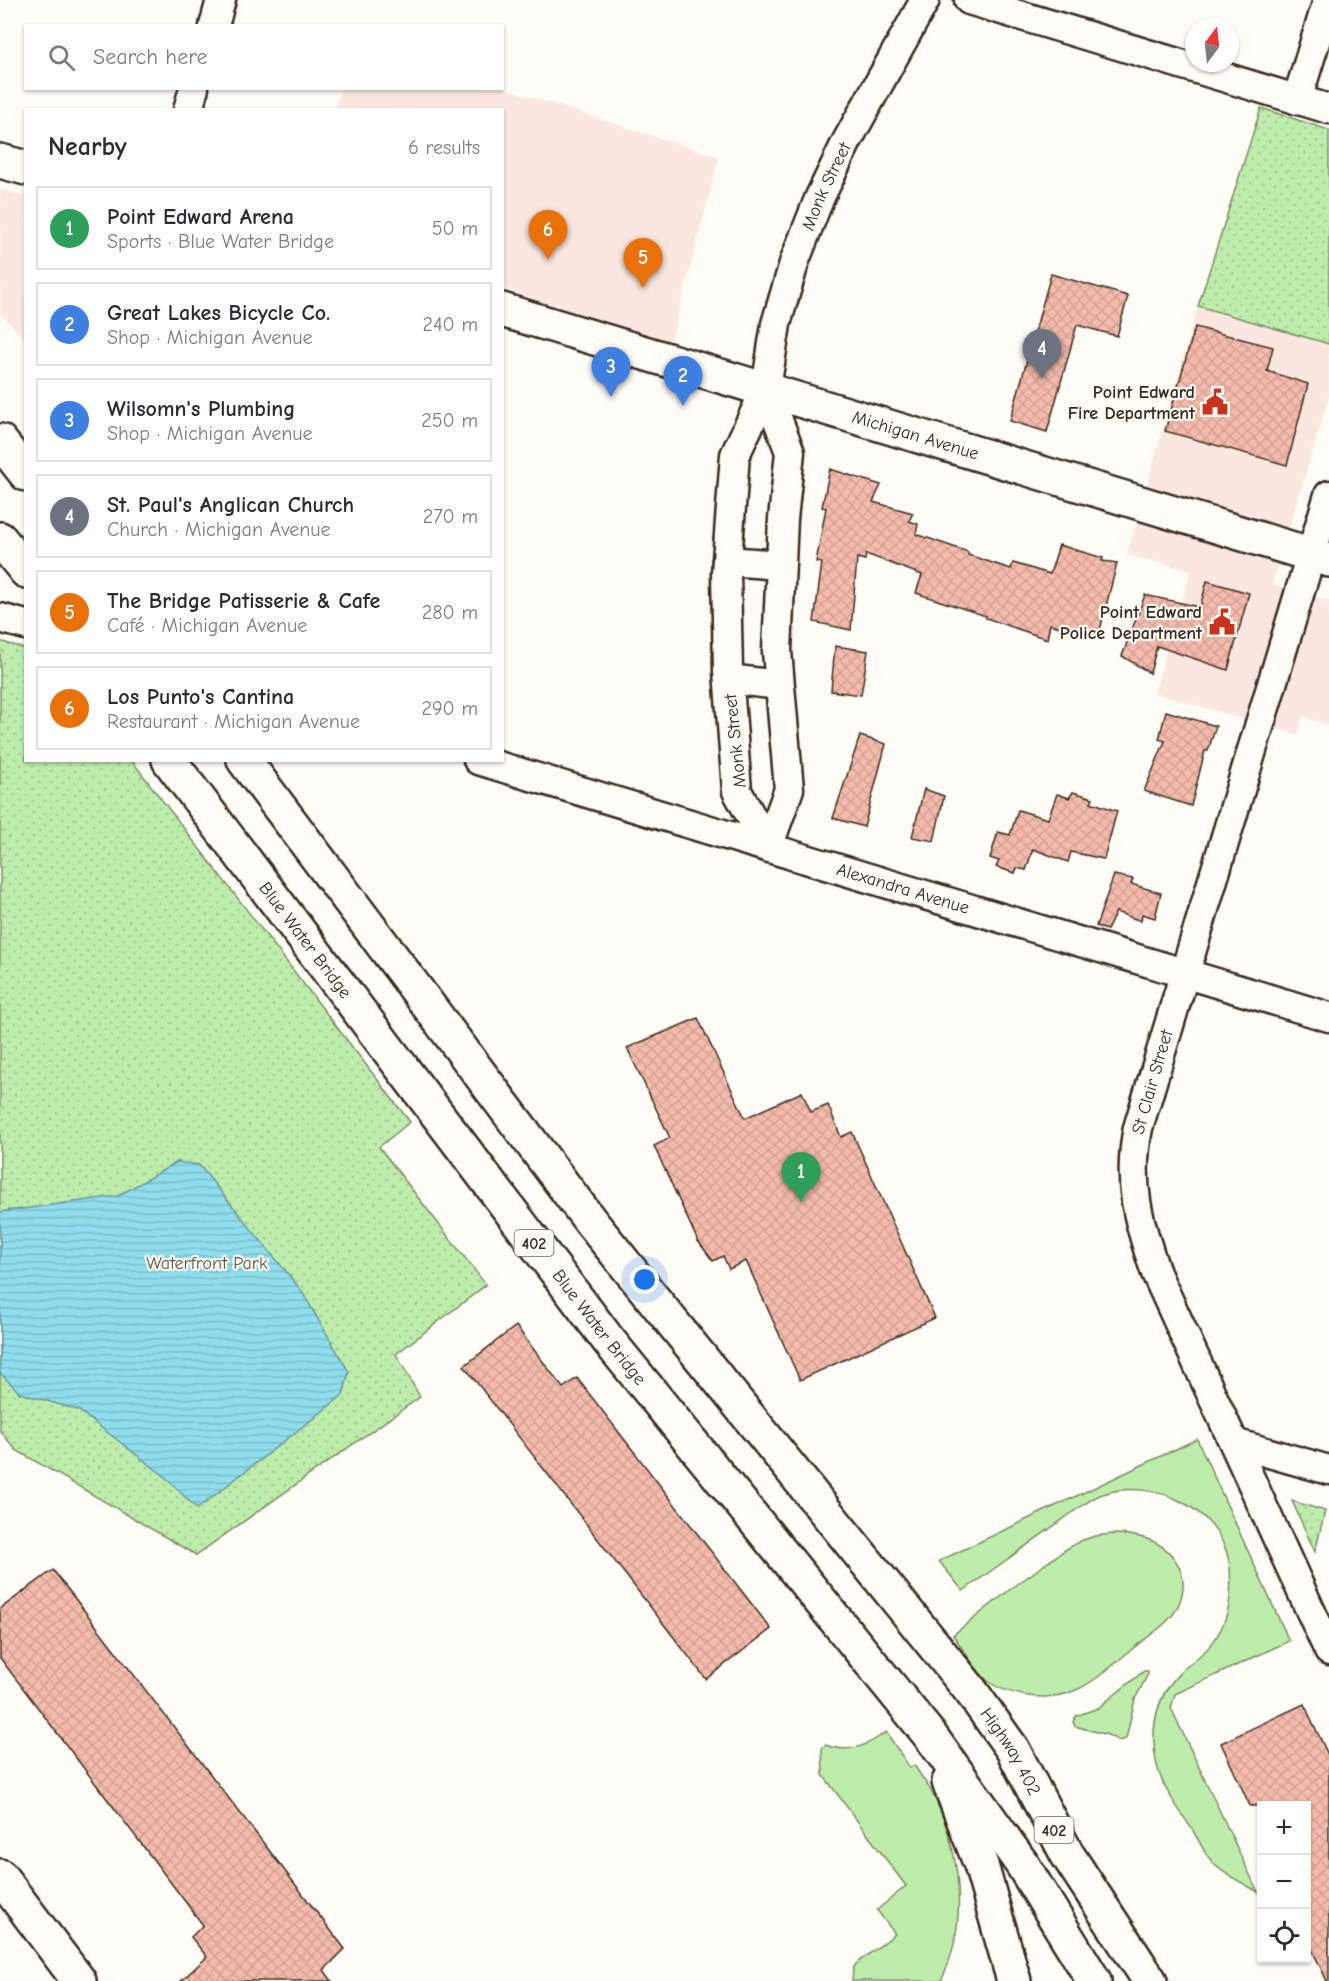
<!DOCTYPE html>
<meta charset="utf-8">
<style>
:root{--surface:#fff;--page:#f7f7f7;--text:#2b2b33;--muted:#7c7c81;--line:#e1e1e2;--accent:#c8321e}
body{margin:0;font-family:"Comic Neue",sans-serif;background:var(--page);color:var(--text)}
.controls{position:absolute;right:18px;bottom:18px;display:grid;overflow:hidden;border-radius:0px;box-shadow:0 2px 4px #0004}
.controls button{width:54px;height:54px;display:grid;place-items:center;padding:0;border:0;border-bottom:2px solid var(--line);background:var(--surface);color:var(--text);font:30px sans-serif}
.compass{position:absolute;left:1185px;top:18px;width:54px;height:54px;border-radius:50%;background:var(--surface);box-shadow:0 2px 4px #0004;rotate:15deg}
.you{position:absolute;left:645px;top:1280px;width:21px;height:21px;margin:-15px;border:4px solid #fff;border-radius:50%;background:#1a73e8;box-shadow:0 0 0 9px #1a73e833}
.badge{display:grid;place-items:center;width:39px;height:39px;border-radius:50%;background:var(--accent);color:#fff;font-size:20px;font-weight:700}
.pin{position:absolute;translate:-50% -50px;filter:drop-shadow(0 2px 3px #0008)}
.pin::after{content:'';position:absolute;top:32px;width:21px;height:18px;background:inherit;clip-path:polygon(0 0,100% 0,50% 100%)}
.list{margin:0;padding:0;list-style:none}
h2{display:flex;justify-content:space-between;align-items:center;height:78px;margin:0;padding:0 24px;font-size:26px}
h2 small{font-size:20px;font-weight:400;color:var(--muted)}
.list li{display:grid;grid-template-columns:39px 1fr auto;gap:18px;align-items:center;box-sizing:border-box;height:84px;margin:0 12px 12px;padding:0 12px;border:2px solid var(--line);border-radius:0px}
.list b{display:block;font-size:22px;white-space:nowrap}
.list p{margin:0;font-size:20px;white-space:nowrap;color:var(--muted)}
.list em{font-size:20px;font-style:normal;color:var(--muted)}
.icon{flex:none;width:33px;height:33px;fill:none;stroke:currentColor;stroke-width:2;stroke-linecap:round;stroke-linejoin:round}
.map{position:relative;flex:none;width:1329px;height:1981px;overflow:hidden}
.search{position:absolute;background:var(--surface);box-shadow:0 2px 4px #0004;left:24px;top:24px;width:480px;height:66px;display:flex;align-items:center;gap:15px;box-sizing:border-box;padding:0 21px;border-radius:0px;color:var(--muted);font-size:22px}
.panel{position:absolute;background:var(--surface);box-shadow:0 2px 4px #0004;left:24px;top:108px;width:480px;height:654px;border-radius:0px}
.map>svg:first-child{display:block}
.built{fill:#fae8e0}
.green{fill:#bdecab;stroke:#7c8b64;stroke-width:1.5}
.park{fill:url(#park-dots);stroke:#7c8b64;stroke-width:1.5}
.water{fill:url(#water-rules);stroke:#6d959a;stroke-width:1.5}
.building{fill:url(#building-cross-hatch);stroke:#3b2a1e;stroke-width:1.5}
.lines{fill:none;stroke-linecap:round;stroke-linejoin:round}
.minor-casing{stroke:#3b2a1e;stroke-width:33}
.tertiary-casing{stroke:#3b2a1e;stroke-width:38}
.motorway-casing{stroke:#3b2a1e;stroke-width:38}
.minor{stroke:#fdfcf7;stroke-width:28}
.tertiary{stroke:#fdfcf7;stroke-width:33}
.motorway{stroke:#fdfcf7;stroke-width:33}
.labels{text-anchor:middle;stroke-width:4.5;stroke-linejoin:round;paint-order:stroke}
.shield{fill:#fdfcf7;stroke:#75695f;stroke-width:1.5}
.shield-label{font-size:16px;font-weight:bold;fill:#3b2a1e}
.street-label{font-size:18px;fill:#3b2a1e;stroke:#fdfcf7}
.poi-label{font-size:18px;font-weight:bold;fill:#3b2a1e;stroke:#fdfcf7;text-anchor:end}
.park-label{font-size:18px;fill:#5c5a41;stroke:#fdfcf7}
</style>
<div class="map">
<svg width="1329" height="1981" viewBox="0 0 1329 1981">
<defs>
<pattern id="park-dots" width="8" height="8" patternUnits="userSpaceOnUse" patternTransform="scale(1.5)"><rect width="8" height="8" fill="#bdecab"/><path d="M2 2h.1M6 6h.1" fill="none" stroke="#a3cb93" stroke-width="1.8" stroke-linecap="round"/></pattern>
<pattern id="water-rules" width="6" height="5" patternUnits="userSpaceOnUse" patternTransform="scale(1.5)"><rect width="6" height="5" fill="#8fdded"/><path d="M0 2.5h6" fill="none" stroke="#7cbecb"/></pattern>
<pattern id="building-cross-hatch" width="8" height="8" patternUnits="userSpaceOnUse" patternTransform="scale(1.5)"><rect width="8" height="8" fill="#f4bbac"/><path d="M0 0l8 8M0 8l8-8" fill="none" stroke="#d2a194"/></pattern>
</defs>
<rect width="100%" height="100%" fill="#fdfcf7"/>
<filter id="ink" filterUnits="userSpaceOnUse"><feTurbulence type="fractalNoise" baseFrequency=".0167" numOctaves="2"/><feDisplacementMap in="SourceGraphic" scale="12" xChannelSelector="R" yChannelSelector="G"/><feConvolveMatrix kernelMatrix="1 2 1 2 8 2 1 2 1" color-interpolation-filters="sRGB"/></filter>
<g filter="url(#ink)">
<!-- built -->
<g class="built">
<polygon points="503,88 719,157 671,342 503,289 502,110 335,109 341,89"/>
<polygon points="0,189 25,197 25,340 0,312"/>
<polygon points="1198,306 1329,344 1329,396 1272,585 1329,601 1329,726 1303,716 1298,735 1154,693 1191,570 1127,555"/>
</g>
<!-- green -->
<g class="green">
<path d="M1197,1439L1289,1641L1175,1694L1171,1708L1258,1892C1245,1884 1227,1876 1216,1866C1206,1857 1200,1842 1193,1831C1184,1816 1172,1801 1164,1785C1150,1756 1150,1716 1167,1689C1179,1670 1191,1664 1206,1650C1219,1638 1229,1615 1230,1597C1231,1586 1231,1573 1229,1561C1218,1507 1153,1478 1103,1494C1096,1496 1089,1501 1083,1505L963,1591L939,1561Z"/>
<path d="M1112,1534C1123,1534 1133,1535 1144,1538C1171,1546 1191,1572 1180,1601C1174,1621 1151,1634 1136,1646C1098,1676 1076,1705 1023,1695C1012,1693 999,1689 989,1682C978,1674 962,1647 953,1635L1012,1588L1065,1550L1080,1541L1095,1536Z"/>
<polygon points="1144,1671 1148,1671 1148,1674 1135,1699 1126,1739 1119,1741 1108,1735 1075,1726 1073,1722 1076,1716 1098,1708"/>
<path d="M886,1732L910,1768L914,1765C921,1776 929,1786 934,1797C961,1853 969,1923 941,1981H852L853,1969L856,1964L895,1934L877,1910L906,1886L823,1775L822,1748L826,1745C849,1754 867,1746 886,1732Z"/>
</g>
<!-- park -->
<g class="park">
<polygon points="1261,108 1329,130 1329,344 1198,306"/>
<polygon points="0,641 25,649 26,760 132,761 410,1122 379,1147 486,1285 396,1354 420,1397 196,1555 16,1450 0,1431"/>
<polygon points="1292,1501 1325,1511 1315,1552"/>
</g>
<!-- water -->
<polygon class="water" points="177,1162 199,1165 301,1290 349,1372 343,1395 197,1509 163,1475 78,1410 20,1393 0,1373 0,1212 118,1196"/>
<!-- building -->
<g class="building">
<polygon points="1051,274 1128,296 1117,336 1077,325 1047,432 1010,421"/>
<polygon points="1195,327 1273,347 1267,371 1308,384 1287,465 1165,431"/>
<polygon points="830,469 881,485 873,502 913,513 909,521 918,524 916,534 968,552 968,555 1011,569 1013,563 1050,574 1059,545 1103,558 1102,561 1117,563 1098,638 1050,624 1047,639 986,618 986,616 916,593 922,575 866,554 865,560 857,558 851,630 814,622 822,563 816,562 826,508 822,507"/>
<polygon points="1207,581 1249,593 1228,670 1157,646 1150,673 1122,656 1145,595 1200,607"/>
<polygon points="835,646 868,651 861,695 831,691"/>
<polygon points="1166,711 1216,726 1208,751 1205,751 1191,806 1144,791 1165,741 1159,739"/>
<polygon points="860,736 886,744 864,827 833,818"/>
<polygon points="924,789 944,796 934,841 912,837"/>
<polygon points="1073,792 1093,798 1091,802 1117,811 1104,859 1071,852 1068,862 1033,849 1026,870 1017,868 1015,873 996,867 999,861 990,858 998,832 1010,835 1018,810 1048,819 1057,794 1069,798"/>
<polygon points="1114,875 1133,879 1131,884 1161,893 1155,918 1142,914 1141,921 1116,912 1107,930 1096,926"/>
<polygon points="698,1018 745,1118 802,1092 811,1112 828,1105 841,1137 852,1132 935,1318 800,1380 746,1261 729,1269 723,1256 713,1261 698,1241 654,1146 670,1138 627,1048"/>
<polygon points="516,1326 563,1388 577,1378 771,1629 706,1679 464,1366"/>
<polygon points="53,1570 345,1949 324,1970 332,1981 181,1981 207,1957 191,1937 203,1925 0,1658 0,1609"/>
<polygon points="1304,1704 1329,1757 1329,1981 1327,1981 1306,1937 1306,1806 1250,1806 1221,1743"/>
</g>
<g class="lines">
<!-- minor casing -->
<g class="minor-casing">
<g id="minor">
<polyline points="969,0 1329,109"/>
<polyline points="214,26 221,0"/>
<polyline points="1297,100 1328,0"/>
<polyline points="188,110 194,88"/>
<polyline points="766,389 790,452 783,519 777,651 789,789 768,847"/>
<path d="M1329,495L1138,1128C1127,1183 1138,1221 1156,1273L1329,1651"/>
<polyline points="727,561 780,565"/>
<polyline points="0,618 26,625"/>
<polyline points="729,679 779,685"/>
<path id="s1" d="M478,760L1329,1017"/>
<path id="s2" d="M768,847L737,791L728,671L726,573L735,455L766,389L776,324L795,260L819,199L847,141L925,0"/>
<polyline points="1234,1443 1329,1470"/>
</g>
</g>
<!-- tertiary casing -->
<g class="tertiary-casing">
<g id="tertiary">
<polyline points="0,161 26,168"/>
<path id="s3" d="M502,310L1329,560"/>
<polyline points="0,1876 79,1981"/>
</g>
</g>
<!-- motorway casing -->
<g class="motorway-casing">
<g id="motorway">
<polyline points="0,441 26,474"/>
<polyline points="0,539 26,571"/>
<path id="s4" d="M169,760L609,1341L932,1738L1022,1864L1094,1981"/>
<path id="s5" d="M244,760L591,1222L971,1691L1013,1750L1067,1854L1150,1981"/>
<polyline points="949,1782 981,1865 1014,1981"/>
</g>
</g>
<!-- minor -->
<use href="#minor" class="minor"/>
<!-- tertiary -->
<use href="#tertiary" class="tertiary"/>
<!-- motorway -->
<use href="#motorway" class="motorway"/>
</g>
</g>
<!-- icons -->
<defs>
<g id="civic-bare" transform="scale(2.07)"><path d="M-.6-6.5H3V-4.5H.6V-3L4-1V1h2V6H-6V1h2V-1L-.6-3ZM-1.2 2.5V6h2.4V2.5Z" fill="#c8321e" stroke="#fdfcf7" stroke-width="2.5" paint-order="stroke"/></g>
</defs>
<g fill-rule="evenodd">
<use href="#civic-bare" x="1215" y="402"/>
<use href="#civic-bare" x="1222" y="622"/>
</g>
<g class="labels">
<!-- shield labels -->
<g class="shield">
<rect x="514.5" y="1230" width="39" height="26" rx="4.5"/>
<rect x="1034.5" y="1817" width="39" height="26" rx="4.5"/>
</g>
<g class="shield-label">
<text x="534" y="1249">402</text>
<text x="1054" y="1836">402</text>
</g>
<!-- street labels -->
<g class="street-label">
<text dy="6" stroke="none"><textPath href="#s2" startOffset="686">Monk Street</textPath></text>
<text dy="6" stroke="none"><textPath href="#s3" startOffset="432">Michigan Avenue</textPath></text>
<text transform="translate(735 741) rotate(-96)" y="6">Monk Street</text>
<text dy="6" stroke="none"><textPath href="#s1" startOffset="444">Alexandra Avenue</textPath></text>
<text dy="6" stroke="none"><textPath href="#s4" startOffset="226">Blue Water Bridge</textPath></text>
<text transform="translate(1152 1082) rotate(-74)" y="6">St Clair Street</text>
<text dy="6" stroke="none"><textPath href="#s4" startOffset="712">Blue Water Bridge</textPath></text>
<text dy="6" stroke="none"><textPath href="#s5" startOffset="1254">Highway 402</textPath></text>
</g>
<!-- poi labels -->
<g class="poi-label">
<text x="1195" y="398">Point Edward<tspan x="1195" dy="21">Fire Department</tspan></text>
<text x="1202" y="618">Point Edward<tspan x="1202" dy="21">Police Department</tspan></text>
</g>
<!-- park labels -->
<g class="park-label">
<text x="207" y="1269">Waterfront Park</text>
</g>
</g>
</svg>
<div class="controls">
<button>+</button>
<button>−</button>
<button><svg class="icon" aria-label="locate" viewBox="0 0 24 24"><circle cx="12" cy="12" r="6"/><path d="M12 2v4M12 18v4M2 12h4M18 12h4"/></svg></button>
</div>
<svg class="compass" viewBox="-18 -18 36 36"><path d="M0-13l5 13h-10z" fill="#e53935"/><path d="M0 13l5-13h-10z" fill="#7c7c81"/></svg>
<div class="you"></div>
<div class="pin badge" style="left:801px;top:1202px;background:#2e9e5b">1</div>
<div class="pin badge" style="left:683px;top:406px;background:#3f7fe0">2</div>
<div class="pin badge" style="left:611px;top:397px;background:#3f7fe0">3</div>
<div class="pin badge" style="left:1042px;top:379px;background:#6b7280">4</div>
<div class="pin badge" style="left:643px;top:288px;background:#e8710a">5</div>
<div class="pin badge" style="left:548px;top:260px;background:#e8710a">6</div>
<div class="search"><svg class="icon" aria-label="search" viewBox="0 0 24 24"><circle cx="10" cy="10" r="6"/><path d="M15 15l6 6"/></svg>Search here</div>
<section class="panel">
<h2>Nearby<small>6 results</small></h2>
<ul class="list">
<li><span class="badge" style="background:#2e9e5b">1</span><div><b>Point Edward Arena</b><p>Sports · Blue Water Bridge</p></div><em>50 m</em></li>
<li><span class="badge" style="background:#3f7fe0">2</span><div><b>Great Lakes Bicycle Co.</b><p>Shop · Michigan Avenue</p></div><em>240 m</em></li>
<li><span class="badge" style="background:#3f7fe0">3</span><div><b>Wilsomn's Plumbing</b><p>Shop · Michigan Avenue</p></div><em>250 m</em></li>
<li><span class="badge" style="background:#6b7280">4</span><div><b>St. Paul's Anglican Church</b><p>Church · Michigan Avenue</p></div><em>270 m</em></li>
<li><span class="badge" style="background:#e8710a">5</span><div><b>The Bridge Patisserie &amp; Cafe</b><p>Café · Michigan Avenue</p></div><em>280 m</em></li>
<li><span class="badge" style="background:#e8710a">6</span><div><b>Los Punto's Cantina</b><p>Restaurant · Michigan Avenue</p></div><em>290 m</em></li>
</ul>
</section>
</div>
